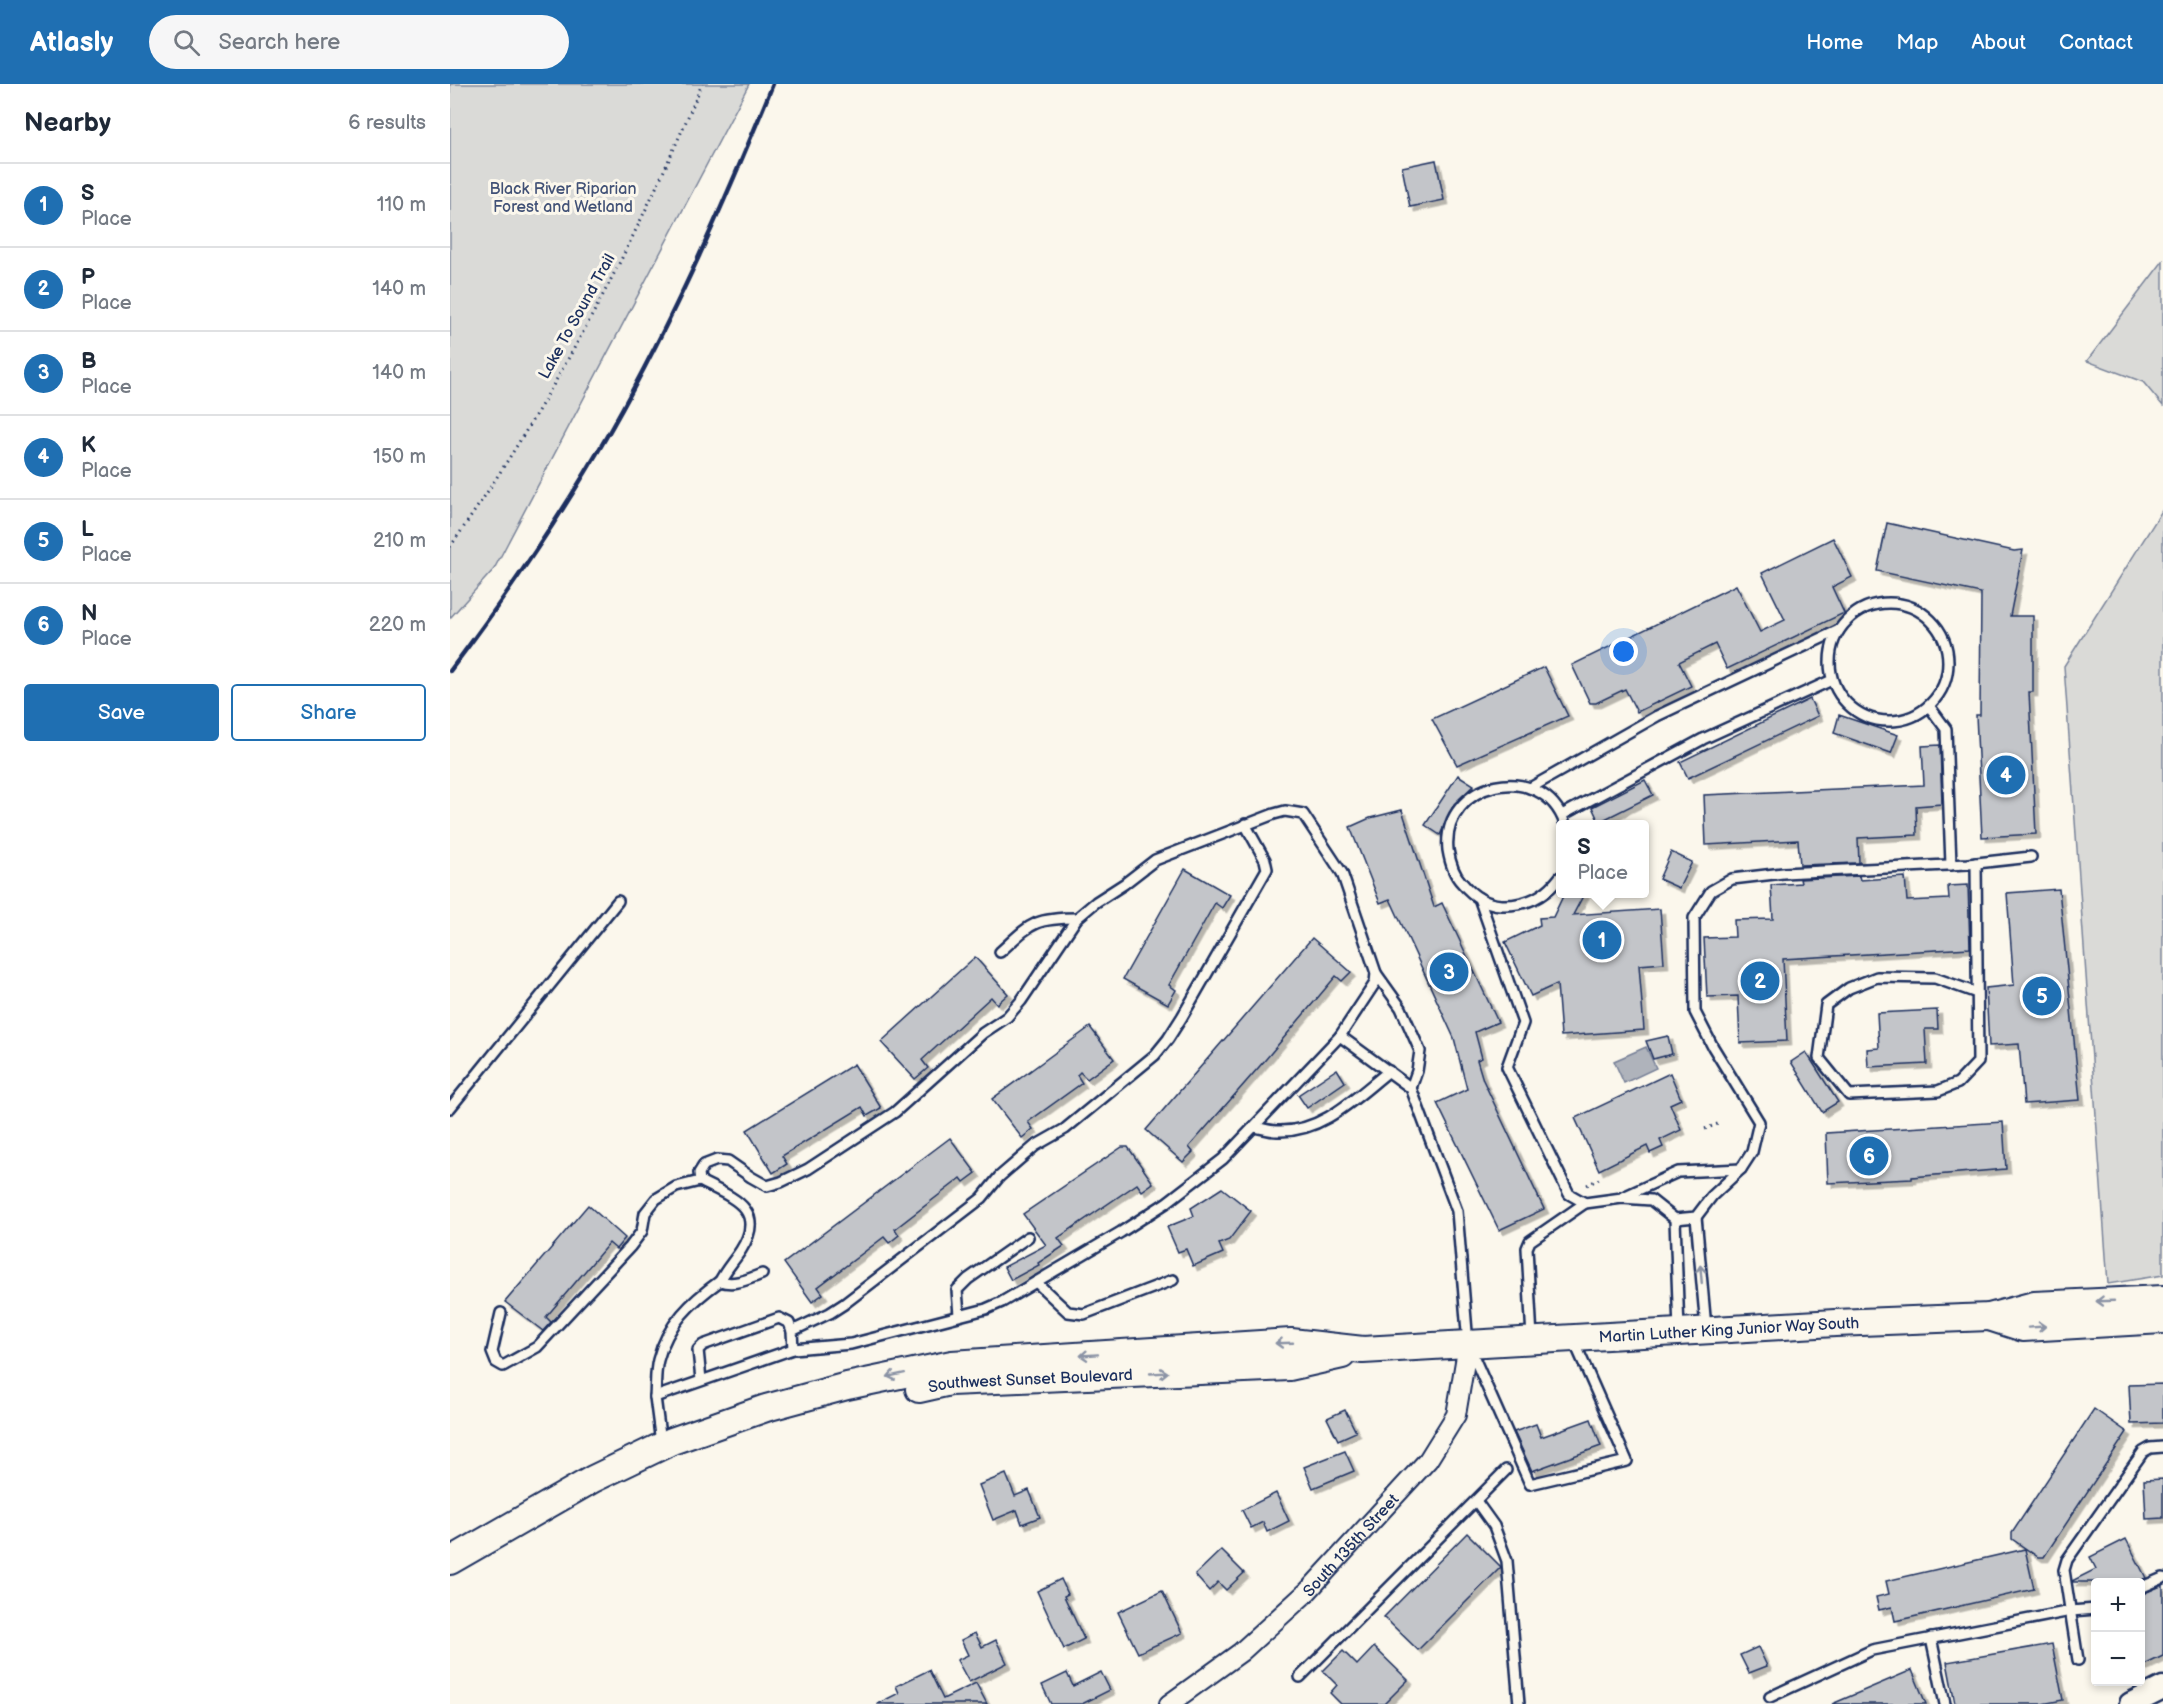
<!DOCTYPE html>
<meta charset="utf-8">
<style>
:root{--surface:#fff;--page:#f6f6f7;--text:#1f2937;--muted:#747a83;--line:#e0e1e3;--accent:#1f6fb2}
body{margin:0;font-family:"Balsamiq Sans",sans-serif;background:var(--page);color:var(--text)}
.controls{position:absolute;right:18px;bottom:18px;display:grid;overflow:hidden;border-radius:6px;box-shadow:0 3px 9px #0003}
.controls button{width:54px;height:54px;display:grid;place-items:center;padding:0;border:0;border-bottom:2px solid var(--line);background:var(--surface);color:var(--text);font:30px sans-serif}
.you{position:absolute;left:1174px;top:568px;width:21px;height:21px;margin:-15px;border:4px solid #fff;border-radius:50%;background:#1a73e8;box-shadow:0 0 0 9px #1a73e833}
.badge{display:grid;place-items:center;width:39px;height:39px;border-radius:50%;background:var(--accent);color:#fff;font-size:20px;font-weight:700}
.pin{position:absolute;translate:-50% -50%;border:3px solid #fff;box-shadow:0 2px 6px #0006}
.popup{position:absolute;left:1106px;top:736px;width:93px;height:78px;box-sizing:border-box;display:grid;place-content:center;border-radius:6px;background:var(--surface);filter:drop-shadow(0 2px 4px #0005);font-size:20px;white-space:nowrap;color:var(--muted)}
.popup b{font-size:22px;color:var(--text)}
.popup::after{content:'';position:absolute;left:50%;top:100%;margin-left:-12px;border:12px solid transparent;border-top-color:var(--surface)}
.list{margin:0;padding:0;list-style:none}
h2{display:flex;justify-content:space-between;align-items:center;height:78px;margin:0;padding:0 24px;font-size:26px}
h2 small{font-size:20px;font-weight:400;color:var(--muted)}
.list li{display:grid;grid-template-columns:39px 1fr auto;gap:18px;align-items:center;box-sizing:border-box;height:84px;padding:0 24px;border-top:2px solid var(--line)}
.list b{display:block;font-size:22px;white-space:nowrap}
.list p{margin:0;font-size:20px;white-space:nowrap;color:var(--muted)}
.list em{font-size:20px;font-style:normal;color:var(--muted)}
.actions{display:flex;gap:12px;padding:18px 24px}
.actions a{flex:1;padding:14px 0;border:2px solid var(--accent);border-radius:6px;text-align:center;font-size:21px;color:var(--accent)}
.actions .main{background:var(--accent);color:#fff}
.icon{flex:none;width:33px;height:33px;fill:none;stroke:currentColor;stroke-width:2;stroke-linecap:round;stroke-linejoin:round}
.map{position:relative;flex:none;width:1713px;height:1620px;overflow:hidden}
header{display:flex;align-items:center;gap:36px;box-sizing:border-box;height:84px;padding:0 30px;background:var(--accent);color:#fff}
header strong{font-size:28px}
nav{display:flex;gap:33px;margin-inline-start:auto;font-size:21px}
.search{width:420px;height:54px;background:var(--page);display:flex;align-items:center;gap:15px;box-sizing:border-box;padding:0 21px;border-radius:33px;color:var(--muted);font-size:22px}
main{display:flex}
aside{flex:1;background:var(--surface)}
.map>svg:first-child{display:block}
.green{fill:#dadad7;stroke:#7a849a;stroke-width:1.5}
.water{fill:#afb3bb;stroke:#747e96;stroke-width:1.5}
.building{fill:#c3c5c9;stroke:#1b2f5e;stroke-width:1.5;filter:url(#shadow)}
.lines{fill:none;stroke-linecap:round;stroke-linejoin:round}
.service-casing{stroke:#1b2f5e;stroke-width:14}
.minor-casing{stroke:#1b2f5e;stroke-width:22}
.tertiary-casing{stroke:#1b2f5e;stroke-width:27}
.secondary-casing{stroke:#1b2f5e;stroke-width:30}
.path{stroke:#1b2f5e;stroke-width:3;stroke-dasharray:1.5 4.5;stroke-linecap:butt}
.service{stroke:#fbf7ec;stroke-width:9}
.minor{stroke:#fbf7ec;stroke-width:18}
.tertiary{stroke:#fbf7ec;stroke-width:22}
.secondary{stroke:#fbf7ec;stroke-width:26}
.rail{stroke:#1b2f5e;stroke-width:4.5}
.oneway{stroke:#8b93a5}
.labels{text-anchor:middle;stroke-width:6;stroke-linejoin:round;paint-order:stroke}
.park-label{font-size:16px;fill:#415176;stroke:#fbf7ec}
.street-label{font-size:16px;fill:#1b2f5e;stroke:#fbf7ec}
</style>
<header>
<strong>Atlasly</strong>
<div class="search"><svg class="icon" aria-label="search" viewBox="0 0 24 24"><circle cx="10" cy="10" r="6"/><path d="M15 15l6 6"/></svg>Search here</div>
<nav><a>Home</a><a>Map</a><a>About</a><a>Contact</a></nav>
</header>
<main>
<aside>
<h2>Nearby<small>6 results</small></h2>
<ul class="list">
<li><span class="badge">1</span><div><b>S</b><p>Place</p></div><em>110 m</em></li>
<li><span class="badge">2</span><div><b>P</b><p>Place</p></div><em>140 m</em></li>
<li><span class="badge">3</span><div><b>B</b><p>Place</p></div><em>140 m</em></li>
<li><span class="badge">4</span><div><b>K</b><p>Place</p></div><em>150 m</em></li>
<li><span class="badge">5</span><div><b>L</b><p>Place</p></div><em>210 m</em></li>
<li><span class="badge">6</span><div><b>N</b><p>Place</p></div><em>220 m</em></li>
</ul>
<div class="actions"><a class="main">Save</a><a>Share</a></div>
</aside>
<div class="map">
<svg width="1713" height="1620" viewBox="0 0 1713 1620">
<defs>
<filter id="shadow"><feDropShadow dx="4.5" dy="4.5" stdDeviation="0" flood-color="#0004"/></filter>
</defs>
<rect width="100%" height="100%" fill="#fbf7ec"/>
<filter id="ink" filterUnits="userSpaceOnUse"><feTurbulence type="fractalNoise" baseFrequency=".0167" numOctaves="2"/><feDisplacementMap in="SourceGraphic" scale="12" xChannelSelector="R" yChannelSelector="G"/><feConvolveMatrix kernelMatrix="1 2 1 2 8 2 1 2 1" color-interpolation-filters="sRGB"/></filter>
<g filter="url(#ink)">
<!-- green -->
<g class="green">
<polygon points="0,0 299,0 44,485 0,534"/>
<polygon points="1713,177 1713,322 1693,298 1637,277"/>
<polygon points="1713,425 1713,1191 1658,1200 1614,582"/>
</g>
<!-- water -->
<polygon class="water" points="1196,963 1206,984 1174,999 1164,977"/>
<!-- building -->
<g class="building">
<polygon points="986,76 994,116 960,123 952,83"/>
<polygon points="1437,439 1564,467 1573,466 1560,532 1583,532 1583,608 1579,608 1586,750 1532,753 1526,631 1530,631 1531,509 1427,487"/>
<polygon points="1383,454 1402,493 1382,503 1394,529 1277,585 1265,560 1229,578 1241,602 1187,628 1175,605 1146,619 1140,619 1122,581 1286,501 1310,548 1335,536 1312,489"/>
<polygon points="1094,583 1118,632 1007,681 982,635"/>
<polygon points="1360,615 1368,632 1238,694 1230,678"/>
<polygon points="1389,631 1448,651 1441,669 1384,649"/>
<polygon points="1490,661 1492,720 1466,722 1467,751 1408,754 1409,779 1350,781 1348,756 1256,761 1254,711 1474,701 1472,662"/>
<polygon points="1008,691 1024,701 1004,720 990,751 975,741"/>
<polygon points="1195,696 1203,711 1149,738 1142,723"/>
<polygon points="952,726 984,823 992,819 1048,938 1025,948 1032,974 1027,976 1033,996 1094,1125 1049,1146 987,1019 1017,1005 1004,954 940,815 930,819 900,743 920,734"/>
<polygon points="1221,768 1242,778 1229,804 1209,795"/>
<polygon points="735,785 780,811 772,824 765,819 719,901 726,906 718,920 673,895"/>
<polygon points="1409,792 1410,796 1455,793 1457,817 1499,815 1498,802 1518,801 1520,864 1333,875 1337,957 1290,959 1288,912 1257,913 1254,854 1285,853 1284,836 1323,835 1321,801 1351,799 1350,795"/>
<polygon points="1609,805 1630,1016 1574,1020 1569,960 1539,962 1536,904 1564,901 1557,809"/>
<polygon points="1114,810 1134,810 1123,831 1210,825 1214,879 1189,881 1194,946 1111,952 1107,900 1081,912 1055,858 1090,841 1089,834 1103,833"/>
<polygon points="862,854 901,888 892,897 886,892 816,975 739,1063 743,1068 733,1078 696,1046"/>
<polygon points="525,873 558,910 547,920 541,913 472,976 478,984 465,995 431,958"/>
<polygon points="1487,926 1488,945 1475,945 1477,980 1418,983 1417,965 1429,964 1427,929"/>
<polygon points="640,943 664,975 637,995 630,988 627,991 632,999 578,1038 583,1045 572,1054 542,1015"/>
<polygon points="1218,952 1222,970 1203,975 1196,957"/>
<polygon points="1356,968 1388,1018 1372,1028 1341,978"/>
<polygon points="404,980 431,1024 417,1032 412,1023 332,1072 337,1080 323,1089 297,1046"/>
<polygon points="887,985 895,998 857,1024 848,1011"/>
<polygon points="1220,989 1231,1015 1220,1020 1231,1046 1210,1056 1213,1063 1200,1069 1197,1062 1149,1086 1125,1034"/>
<polygon points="1553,1038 1556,1085 1462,1093 1462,1095 1378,1099 1376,1049"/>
<polygon points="500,1054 526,1089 514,1098 511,1094 445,1145 449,1151 439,1159 434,1153 368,1203 373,1210 362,1218 334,1179"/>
<polygon points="672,1063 678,1063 703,1099 692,1107 687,1100 608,1154 614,1162 588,1179 589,1181 561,1196 554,1183 596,1161 573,1130"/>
<polygon points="772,1104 801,1127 779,1156 769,1160 773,1169 743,1182 736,1165 728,1168 717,1143 744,1132 741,1124"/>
<polygon points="138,1121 175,1154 166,1165 159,1159 96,1233 101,1238 93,1247 55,1218"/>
<polygon points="1713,1300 1713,1339 1681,1340 1679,1301"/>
<polygon points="1644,1325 1677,1348 1594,1473 1588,1473 1562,1455 1562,1449"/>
<polygon points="895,1326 906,1348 888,1356 877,1334"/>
<polygon points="1141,1335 1151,1362 1082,1387 1064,1348 1086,1340 1091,1353"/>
<polygon points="895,1367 904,1387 863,1404 854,1383"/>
<polygon points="556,1390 565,1412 579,1406 590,1433 572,1440 567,1426 543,1436 529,1401"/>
<polygon points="1713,1395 1713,1434 1696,1435 1694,1396"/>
<polygon points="826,1409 839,1437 817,1448 813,1438 801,1444 792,1426"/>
<polygon points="1017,1449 1051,1483 968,1566 934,1533"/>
<polygon points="1676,1455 1696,1494 1686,1498 1623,1498 1622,1497 1646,1485 1640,1473"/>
<polygon points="1575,1465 1584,1505 1445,1537 1442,1523 1429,1526 1426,1513 1439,1510 1436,1497"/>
<polygon points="771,1466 794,1489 776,1506 768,1498 759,1507 745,1491"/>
<polygon points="611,1495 618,1510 614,1512 634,1555 614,1565 587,1507"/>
<polygon points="1713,1501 1713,1572 1690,1583 1690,1511"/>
<polygon points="712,1507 732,1549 688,1569 668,1528"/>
<polygon points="525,1549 532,1563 546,1556 557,1579 519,1598 507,1576 518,1571 511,1556"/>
<polygon points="1602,1560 1613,1616 1592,1620 1505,1620 1497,1578"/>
<polygon points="924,1563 958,1596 934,1620 891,1620 880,1609 887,1601 873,1587 893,1567 907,1581"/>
<polygon points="1308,1563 1317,1582 1299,1589 1290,1571"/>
<polygon points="479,1586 493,1615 526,1599 537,1620 427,1620 449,1609 446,1602"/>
<polygon points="1462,1586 1476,1620 1382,1620"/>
<polygon points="651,1588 660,1606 632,1620 601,1620 592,1601 617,1589 623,1602"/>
</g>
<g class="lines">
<!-- service casing -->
<g class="service-casing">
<g id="service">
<circle cx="1439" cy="578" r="59"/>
<polyline points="1479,622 1496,645 1501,781"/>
<polyline points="1080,704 1207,632 1389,546"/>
<polyline points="1112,731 1253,655 1382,596"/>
<polyline points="1526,779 1528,978 1508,999 1488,1007 1399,1011 1369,974 1376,921 1399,904 1427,893 1485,894 1527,909"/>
<path d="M1110,793C1095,813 1076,822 1051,821C1035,820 1022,811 1012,799C1003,790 1000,778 998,766C991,697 1092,674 1115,740"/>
<polyline points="1029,814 1073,939 1057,983 1119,1110 1135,1119 1172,1114 1201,1116 1225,1135 1246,1133 1262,1112 1291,1085 1302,1068 1309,1038 1263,963 1245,928 1244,834 1261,807 1282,795 1333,789 1518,780 1581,773"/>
<path d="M550,868C581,840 583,834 627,834"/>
<polyline points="926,889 951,924 970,967 967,987 961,1004"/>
<polyline points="0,1024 168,817"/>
<path d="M804,1043C811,1044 819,1047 827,1047C872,1049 906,1013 939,987"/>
<polyline points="1173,1113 1228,1088 1291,1085"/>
<polyline points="1246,1133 1256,1244"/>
<polyline points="1225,1135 1229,1247"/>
<path d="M312,1190C298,1195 285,1202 270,1197C276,1185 284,1177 291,1166C318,1124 280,1113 250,1097L249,1089L254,1081L267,1076L278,1077L301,1093L317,1102L331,1098L358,1085L445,1028L533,949L557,933L571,917L627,834L646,818L674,800L705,776L824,730L835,727L853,730L892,789L926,889L925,899L890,952"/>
<polyline points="586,1198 618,1228 634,1230 723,1196"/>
<polyline points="51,1229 42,1268 46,1278 53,1282 87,1263 180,1163 192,1147 195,1129 206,1115 226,1103 250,1097"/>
<polyline points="509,1231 507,1206 518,1195 578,1153"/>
<polyline points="1082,1254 1077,1164 1080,1157 1135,1119"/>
<polyline points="343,1265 342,1247 380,1229 394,1220 532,1114 549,1093 585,1062 615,1045 705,971 718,955 732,933 817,785 815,776 795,740"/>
<polyline points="251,1296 248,1266 253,1261 329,1234 339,1239 342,1247"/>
<path d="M205,1313C206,1301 205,1287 208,1276C217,1240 242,1217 270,1197"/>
<polyline points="211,1359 205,1313 343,1265 401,1260 536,1225 552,1218 671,1148 716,1119 773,1075 890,952 961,1004 1007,1127 1018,1260 1080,1400 1177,1377 1124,1257"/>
<polyline points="1026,1417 1044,1442 1057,1477 1069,1620"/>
<polyline points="1690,1504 1713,1494"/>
<polyline points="1481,1554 1495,1620"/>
<polyline points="1628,1576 1614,1486 1617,1476 1693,1368 1700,1364 1713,1363"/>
<polyline points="850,1593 1056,1386"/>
<polyline points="1320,1613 1422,1566 1621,1527 1646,1525"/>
</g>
</g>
<!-- minor casing -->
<g class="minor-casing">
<g id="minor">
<path id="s1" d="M719,1620L791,1568L858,1507L978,1376L1006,1331L1018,1260"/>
</g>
</g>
<!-- tertiary casing -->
<g class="tertiary-casing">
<polyline id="tertiary" points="1681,1620 1713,1604"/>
</g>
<!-- secondary casing -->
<g class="secondary-casing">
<g id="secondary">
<polyline points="1539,1233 1573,1244 1713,1236"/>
<path id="s2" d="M469,1305L500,1298L839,1283L892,1271"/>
<path id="s3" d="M0,1477L143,1395L222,1357L316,1324L397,1302L502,1280L841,1258L913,1266L1385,1239L1539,1233L1584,1221L1713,1215"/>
</g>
</g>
<!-- path -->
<g class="path">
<path d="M0,463C101,319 184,162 252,0"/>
<polyline points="1255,1045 1270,1039"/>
<polyline points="1137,1101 1149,1095"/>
</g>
<!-- service -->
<use href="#service" class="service"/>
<!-- minor -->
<use href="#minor" class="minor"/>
<!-- tertiary -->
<use href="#tertiary" class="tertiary"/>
<!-- secondary -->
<use href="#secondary" class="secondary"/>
<!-- rail -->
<path class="rail" d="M0,587C58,510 113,429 161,345C224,234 275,118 323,0"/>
</g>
<!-- one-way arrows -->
<defs><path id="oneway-shaft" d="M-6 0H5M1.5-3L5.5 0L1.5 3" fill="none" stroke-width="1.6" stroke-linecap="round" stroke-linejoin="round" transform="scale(1.5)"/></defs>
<g class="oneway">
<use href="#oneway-shaft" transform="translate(1251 1190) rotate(-95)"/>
<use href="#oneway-shaft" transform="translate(1655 1217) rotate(178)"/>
<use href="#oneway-shaft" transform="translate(1587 1243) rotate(-4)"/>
<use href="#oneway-shaft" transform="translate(834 1259) rotate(178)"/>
<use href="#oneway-shaft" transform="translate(639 1271) rotate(176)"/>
<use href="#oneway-shaft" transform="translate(709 1289) rotate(-3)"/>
<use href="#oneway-shaft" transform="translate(446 1291) rotate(168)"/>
</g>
</g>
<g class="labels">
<!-- park labels -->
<g class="park-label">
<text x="113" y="110">Black River Riparian<tspan x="113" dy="18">Forest and Wetland</tspan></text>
</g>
<!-- street labels -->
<g class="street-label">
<text transform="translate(126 232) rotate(-61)" y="6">Lake To Sound Trail</text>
<text dy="6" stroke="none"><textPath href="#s3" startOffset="1322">Martin Luther King Junior Way South</textPath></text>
<text dy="6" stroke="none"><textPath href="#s2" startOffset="112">Southwest Sunset Boulevard</textPath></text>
<text dy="6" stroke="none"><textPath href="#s1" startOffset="242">South 135th Street</textPath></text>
</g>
</g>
</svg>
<div class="controls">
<button>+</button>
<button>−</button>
</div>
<div class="you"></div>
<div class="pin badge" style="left:1152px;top:856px">1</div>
<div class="popup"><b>S</b>Place</div>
<div class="pin badge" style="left:1310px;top:897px">2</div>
<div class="pin badge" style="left:999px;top:888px">3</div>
<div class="pin badge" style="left:1556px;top:691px">4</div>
<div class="pin badge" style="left:1592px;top:912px">5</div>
<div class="pin badge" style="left:1419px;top:1072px">6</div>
</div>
</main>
